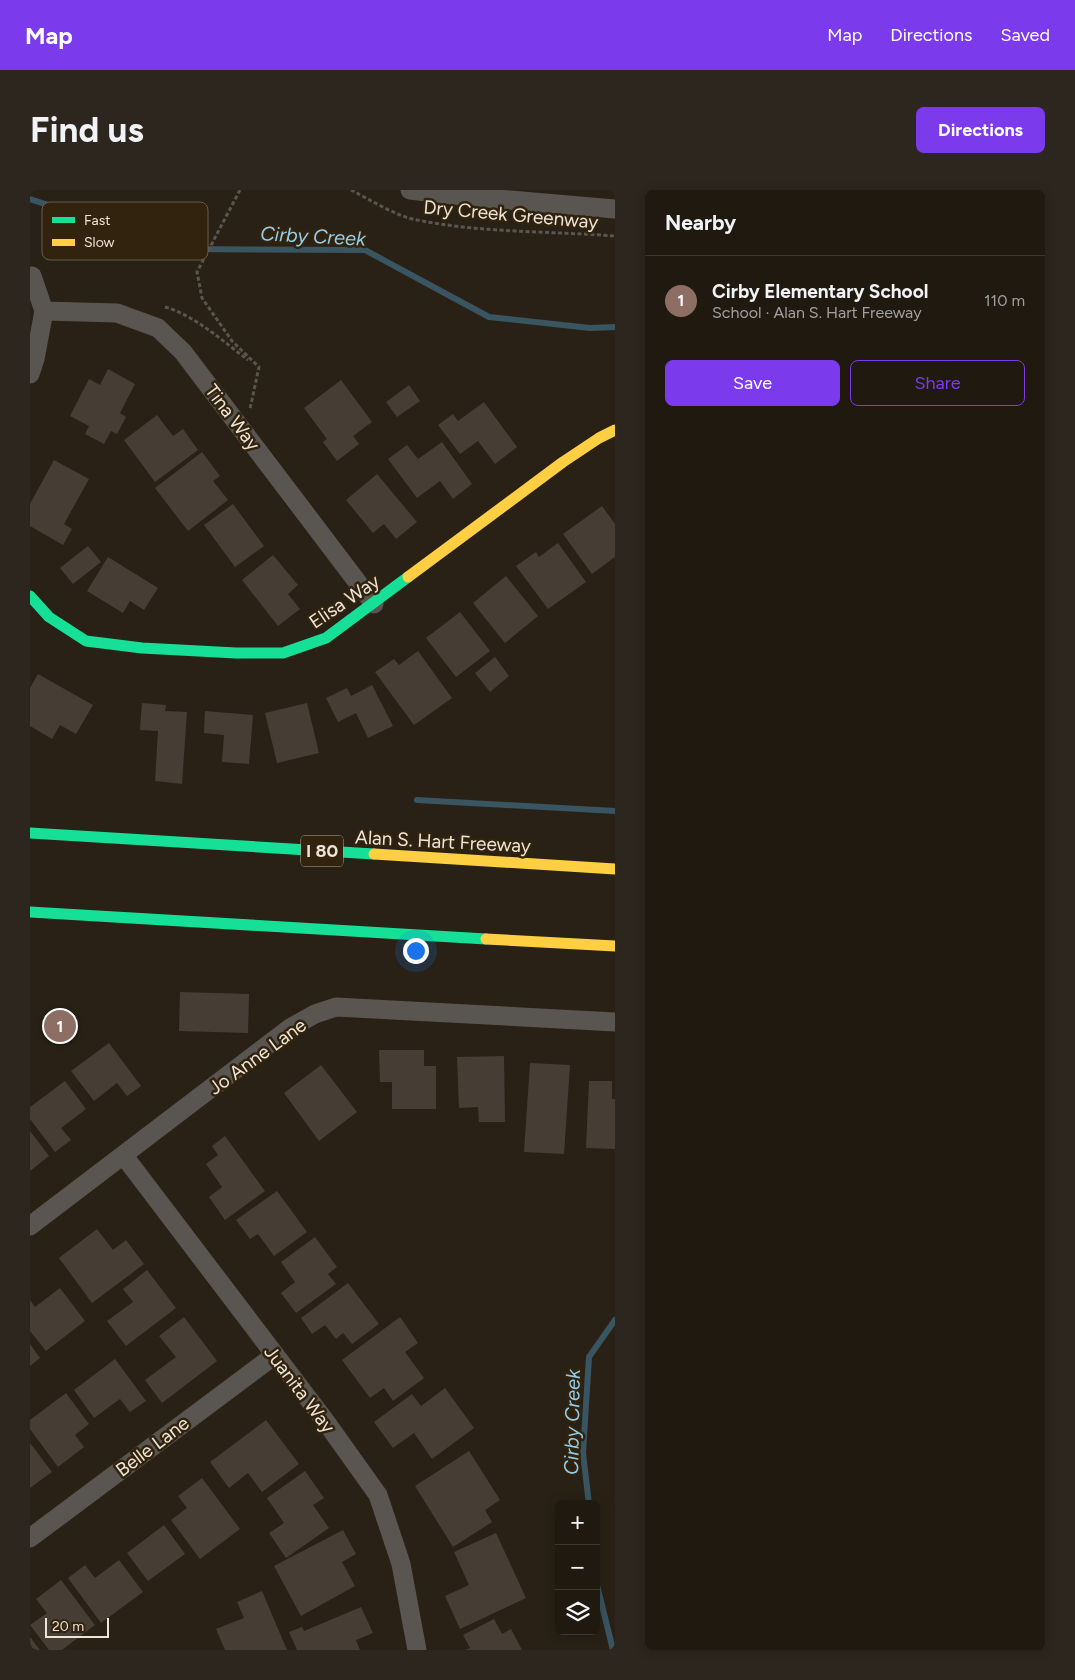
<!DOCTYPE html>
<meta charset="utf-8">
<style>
:root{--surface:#1f1910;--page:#2c261e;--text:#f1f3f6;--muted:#a1a09f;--line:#3c3830;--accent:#7c3aed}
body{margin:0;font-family:Figtree,sans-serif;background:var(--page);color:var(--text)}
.controls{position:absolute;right:15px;bottom:15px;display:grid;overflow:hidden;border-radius:8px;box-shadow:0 2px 12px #0003}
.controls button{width:45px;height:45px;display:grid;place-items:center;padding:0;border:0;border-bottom:1px solid var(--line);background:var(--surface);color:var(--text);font:25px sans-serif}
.scale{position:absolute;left:15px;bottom:12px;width:64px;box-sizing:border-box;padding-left:5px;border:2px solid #eee4d7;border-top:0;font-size:14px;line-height:18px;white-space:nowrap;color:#eee4d7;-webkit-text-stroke:4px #31230d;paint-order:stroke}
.you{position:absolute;left:385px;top:760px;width:18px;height:18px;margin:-12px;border:4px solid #fff;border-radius:50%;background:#1a73e8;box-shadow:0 0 0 8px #1a73e833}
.badge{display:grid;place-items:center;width:32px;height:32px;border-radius:50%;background:var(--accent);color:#fff;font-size:16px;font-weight:700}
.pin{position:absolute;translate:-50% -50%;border:2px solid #fff;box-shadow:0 1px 5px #0006}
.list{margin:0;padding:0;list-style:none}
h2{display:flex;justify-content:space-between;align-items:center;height:65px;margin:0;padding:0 20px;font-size:21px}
h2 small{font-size:16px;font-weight:400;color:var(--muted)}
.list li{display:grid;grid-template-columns:32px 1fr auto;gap:15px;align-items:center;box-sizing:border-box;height:90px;padding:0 20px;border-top:1px solid var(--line)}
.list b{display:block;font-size:19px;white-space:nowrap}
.list p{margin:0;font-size:16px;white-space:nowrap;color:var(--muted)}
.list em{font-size:16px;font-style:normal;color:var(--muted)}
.actions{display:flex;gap:10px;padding:15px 20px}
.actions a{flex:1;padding:11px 0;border:1px solid var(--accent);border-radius:8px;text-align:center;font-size:18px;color:var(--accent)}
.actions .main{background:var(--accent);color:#fff}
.icon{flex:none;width:28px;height:28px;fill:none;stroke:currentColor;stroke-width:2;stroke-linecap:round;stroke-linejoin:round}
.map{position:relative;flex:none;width:585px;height:1460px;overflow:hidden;border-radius:8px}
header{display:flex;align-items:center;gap:30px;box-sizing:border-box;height:70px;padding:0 25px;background:var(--accent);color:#fff}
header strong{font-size:24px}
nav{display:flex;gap:28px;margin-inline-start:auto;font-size:18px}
.intro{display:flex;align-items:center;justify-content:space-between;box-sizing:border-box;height:120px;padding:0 30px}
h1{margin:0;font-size:35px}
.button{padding:12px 22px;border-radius:8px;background:var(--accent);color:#fff;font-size:18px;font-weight:700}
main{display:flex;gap:30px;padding:0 30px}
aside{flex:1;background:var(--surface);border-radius:8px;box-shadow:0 2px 12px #0003}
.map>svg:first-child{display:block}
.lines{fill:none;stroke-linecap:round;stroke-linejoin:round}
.stream{stroke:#395561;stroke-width:6}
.building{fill:#463e34}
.path{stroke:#59554f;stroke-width:3;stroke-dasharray:4 2.5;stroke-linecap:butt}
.street{stroke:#595550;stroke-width:19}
.fast{stroke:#16e098;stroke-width:11}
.slow{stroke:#ffcf43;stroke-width:11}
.labels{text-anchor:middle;stroke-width:5;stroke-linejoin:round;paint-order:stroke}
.shield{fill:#31230d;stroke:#b5aa9a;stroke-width:1}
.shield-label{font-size:18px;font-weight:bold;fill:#eee4d7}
.street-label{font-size:19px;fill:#eee4d7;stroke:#31230d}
.water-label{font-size:20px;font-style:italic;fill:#92cdeb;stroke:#31230d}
.key{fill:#31230d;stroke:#6a5d4a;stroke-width:1}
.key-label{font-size:14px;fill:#eee4d7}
</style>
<header>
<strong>Map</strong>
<nav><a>Map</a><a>Directions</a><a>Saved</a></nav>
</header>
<div class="intro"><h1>Find us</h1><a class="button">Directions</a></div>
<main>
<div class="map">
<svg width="585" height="1460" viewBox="0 0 585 1460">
<rect width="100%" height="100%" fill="#292115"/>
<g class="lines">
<!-- stream -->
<g class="stream">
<polyline points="0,9 154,59 335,60 459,127 560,138 585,137"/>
<polyline points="387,610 585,621"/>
<polyline points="559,1314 553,1263 559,1167 585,1130"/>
<polyline points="566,1391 583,1460"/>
</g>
</g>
<!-- building -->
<g class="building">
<polygon points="78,179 105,194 90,223 96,227 87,244 81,241 74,254 55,244 59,236 40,226 59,189 70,195"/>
<polygon points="311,190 342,232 323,246 329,254 307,271 293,252 297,249 274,218"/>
<polygon points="379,195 390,211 367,227 356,212"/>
<polygon points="454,212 487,257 465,274 448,251 430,264 408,235 423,224 428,231"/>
<polygon points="127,225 143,246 153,239 168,260 125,292 94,250"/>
<polygon points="412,252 442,294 423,309 410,291 387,308 358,269 377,255 388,269"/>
<polygon points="172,262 190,286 183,291 198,310 158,341 125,298"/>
<polygon points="24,270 59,289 34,334 42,339 33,355 0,336 0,314"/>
<polygon points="347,284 387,332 366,349 354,334 343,343 316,310"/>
<polygon points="203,314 234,356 205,377 174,335"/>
<polygon points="572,316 585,334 585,367 562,384 533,344"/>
<polygon points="528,353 556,392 518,419 486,376 506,362 509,367"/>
<polygon points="58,356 71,372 43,394 30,378"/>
<polygon points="243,365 268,395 258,404 270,419 248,436 212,390"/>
<polygon points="78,367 128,398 114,420 100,411 93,423 57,401"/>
<polygon points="476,386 508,426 475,453 443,413"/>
<polygon points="430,422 460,461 426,487 396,448"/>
<polygon points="388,461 422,508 384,535 345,482 364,469 369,475"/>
<polygon points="465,467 479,486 460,502 445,483"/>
<polygon points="8,484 63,515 46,544 30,535 22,549 0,536 0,498"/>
<polygon points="342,495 363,536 338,548 326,523 308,532 296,508 317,498 321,506"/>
<polygon points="112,513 136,515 135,521 157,522 152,594 125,591 128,541 110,540"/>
<polygon points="277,513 289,563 247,573 235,523"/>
<polygon points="175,521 223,525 219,574 192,572 194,545 174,543"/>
<polygon points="150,802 219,804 218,843 149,841"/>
<polygon points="79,853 111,896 97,906 87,893 64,911 41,881"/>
<polygon points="349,860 394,860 394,876 406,876 406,919 362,919 362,892 350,892"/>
<polygon points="474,866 475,932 449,932 448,917 429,918 427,867"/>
<polygon points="500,873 540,875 534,964 494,962"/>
<polygon points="291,875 327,922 289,951 254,903"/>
<polygon points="35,891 56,919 31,938 41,950 25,962 0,929 0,917"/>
<polygon points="559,891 582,891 582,909 585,909 585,959 556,958"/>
<polygon points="0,941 19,966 0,981"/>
<polygon points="195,946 235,1001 195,1030 179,1007 192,997 176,974 188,965 182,956"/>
<polygon points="247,1001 277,1042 244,1066 228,1044 220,1049 206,1030"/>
<polygon points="67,1039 83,1060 96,1050 114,1074 62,1113 29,1068"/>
<polygon points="285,1047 307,1077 298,1084 306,1094 266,1123 251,1103 265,1092 251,1072"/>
<polygon points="117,1080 146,1118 96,1156 77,1131 103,1112 93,1099"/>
<polygon points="318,1093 349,1134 322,1154 313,1143 306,1149 295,1135 282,1144 271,1128"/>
<polygon points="30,1098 55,1131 16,1161 0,1141 0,1110 5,1117"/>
<polygon points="154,1127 187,1171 132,1213 115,1190 146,1167 129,1146"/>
<polygon points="370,1127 388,1153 375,1162 394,1188 363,1211 354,1198 340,1208 312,1170"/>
<polygon points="0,1154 10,1168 0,1176"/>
<polygon points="85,1169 116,1211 100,1222 90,1209 64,1228 44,1200"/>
<polygon points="415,1198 444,1238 402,1269 384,1243 363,1258 344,1232 382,1204 391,1216"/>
<polygon points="36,1203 59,1234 45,1245 54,1257 28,1277 0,1239 0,1230"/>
<polygon points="236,1230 269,1274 232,1302 218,1283 199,1298 180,1272"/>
<polygon points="0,1253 22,1282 0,1298"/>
<polygon points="439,1261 470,1310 455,1320 462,1332 423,1357 385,1296"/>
<polygon points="275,1281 294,1308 283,1315 299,1338 256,1368 239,1343 254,1333 237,1308"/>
<polygon points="172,1288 210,1339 170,1369 141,1330 157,1318 148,1306"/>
<polygon points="134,1335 155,1364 118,1391 97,1363"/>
<polygon points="313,1340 326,1364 312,1372 325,1396 271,1426 244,1376"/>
<polygon points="466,1343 496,1408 430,1439 415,1406 439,1395 424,1362"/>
<polygon points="89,1370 113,1402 71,1433 38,1388 55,1375 65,1388"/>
<polygon points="31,1390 65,1435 32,1460 19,1460 0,1435 17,1423 6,1409"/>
<polygon points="232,1401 257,1460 195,1460 186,1439 214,1428 207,1412"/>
<polygon points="331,1417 343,1443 326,1450 330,1460 267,1460 259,1442 272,1437 274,1441"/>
<polygon points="464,1429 472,1444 481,1439 492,1460 435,1460 440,1458 433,1445"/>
<polygon points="0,1447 10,1460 0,1460"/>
</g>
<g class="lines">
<!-- path -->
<g class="path">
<polyline points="210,0 167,82 172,108 202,151 229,177 220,219"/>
<path d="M321,0C341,10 365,26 387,30C452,43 519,41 585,46"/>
<path d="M135,117C164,125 194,152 218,170"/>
</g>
<!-- street -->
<g class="street">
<polyline points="380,0 432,6 585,19"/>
<polyline points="14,121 87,123 128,138 153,162 344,414"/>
<polyline points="0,184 5,169 14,121 2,86"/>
<polyline points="94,966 296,1232 348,1305 371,1374 387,1460"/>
<polyline points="0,1036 260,838 285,824 306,817 585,832"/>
<polyline points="0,1348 245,1165"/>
</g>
<!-- fast -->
<g class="fast">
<polyline points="0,406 19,427 56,451 112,458 206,463 253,463 296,448 378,387"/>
<polyline points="0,643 344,664"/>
<polyline points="0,722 456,749"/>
</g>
<!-- slow -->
<g class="slow">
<polyline points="378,387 533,272 569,248 585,240"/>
<polyline points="344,664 585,679"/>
<polyline points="456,749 585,756"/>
</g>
</g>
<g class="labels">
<!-- shield labels -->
<rect class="shield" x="271" y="645.5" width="42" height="31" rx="4"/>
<g class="shield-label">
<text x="292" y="667">I 80</text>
</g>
<!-- street labels -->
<g class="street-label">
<text transform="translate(481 24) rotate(5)" y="7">Dry Creek Greenway</text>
<text transform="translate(203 227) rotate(53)" y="7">Tina Way</text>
<text transform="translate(314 411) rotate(-34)" y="7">Elisa Way</text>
<text transform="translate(413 651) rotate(3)" y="7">Alan S. Hart Freeway</text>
<text transform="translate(227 866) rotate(-36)" y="7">Jo Anne Lane</text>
<text transform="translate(270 1199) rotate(53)" y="7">Juanita Way</text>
<text transform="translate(122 1256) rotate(-37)" y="7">Belle Lane</text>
</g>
<!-- water labels -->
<g class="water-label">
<text transform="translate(283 46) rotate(3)" y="7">Cirby Creek</text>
<text transform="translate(542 1232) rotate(-89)" y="7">Cirby Creek</text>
</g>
</g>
<!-- legend -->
<rect x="12" y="12" width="166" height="58" rx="8" class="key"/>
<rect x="22" y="27" width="23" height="6" fill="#16e098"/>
<rect x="22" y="49" width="23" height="7" fill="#ffcf43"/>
<g class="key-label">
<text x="54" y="35">Fast</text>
<text x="54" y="57">Slow</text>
</g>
</svg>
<div class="controls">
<button>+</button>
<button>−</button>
<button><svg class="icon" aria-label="layers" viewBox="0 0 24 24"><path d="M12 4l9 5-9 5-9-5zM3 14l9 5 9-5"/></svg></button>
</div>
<div class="scale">20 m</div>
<div class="you"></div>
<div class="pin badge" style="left:30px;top:836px;background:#8d6e63">1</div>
</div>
<aside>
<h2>Nearby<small></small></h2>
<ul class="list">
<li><span class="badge" style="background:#8d6e63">1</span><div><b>Cirby Elementary School</b><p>School · Alan S. Hart Freeway</p></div><em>110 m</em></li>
</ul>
<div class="actions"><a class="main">Save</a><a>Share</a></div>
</aside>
</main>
